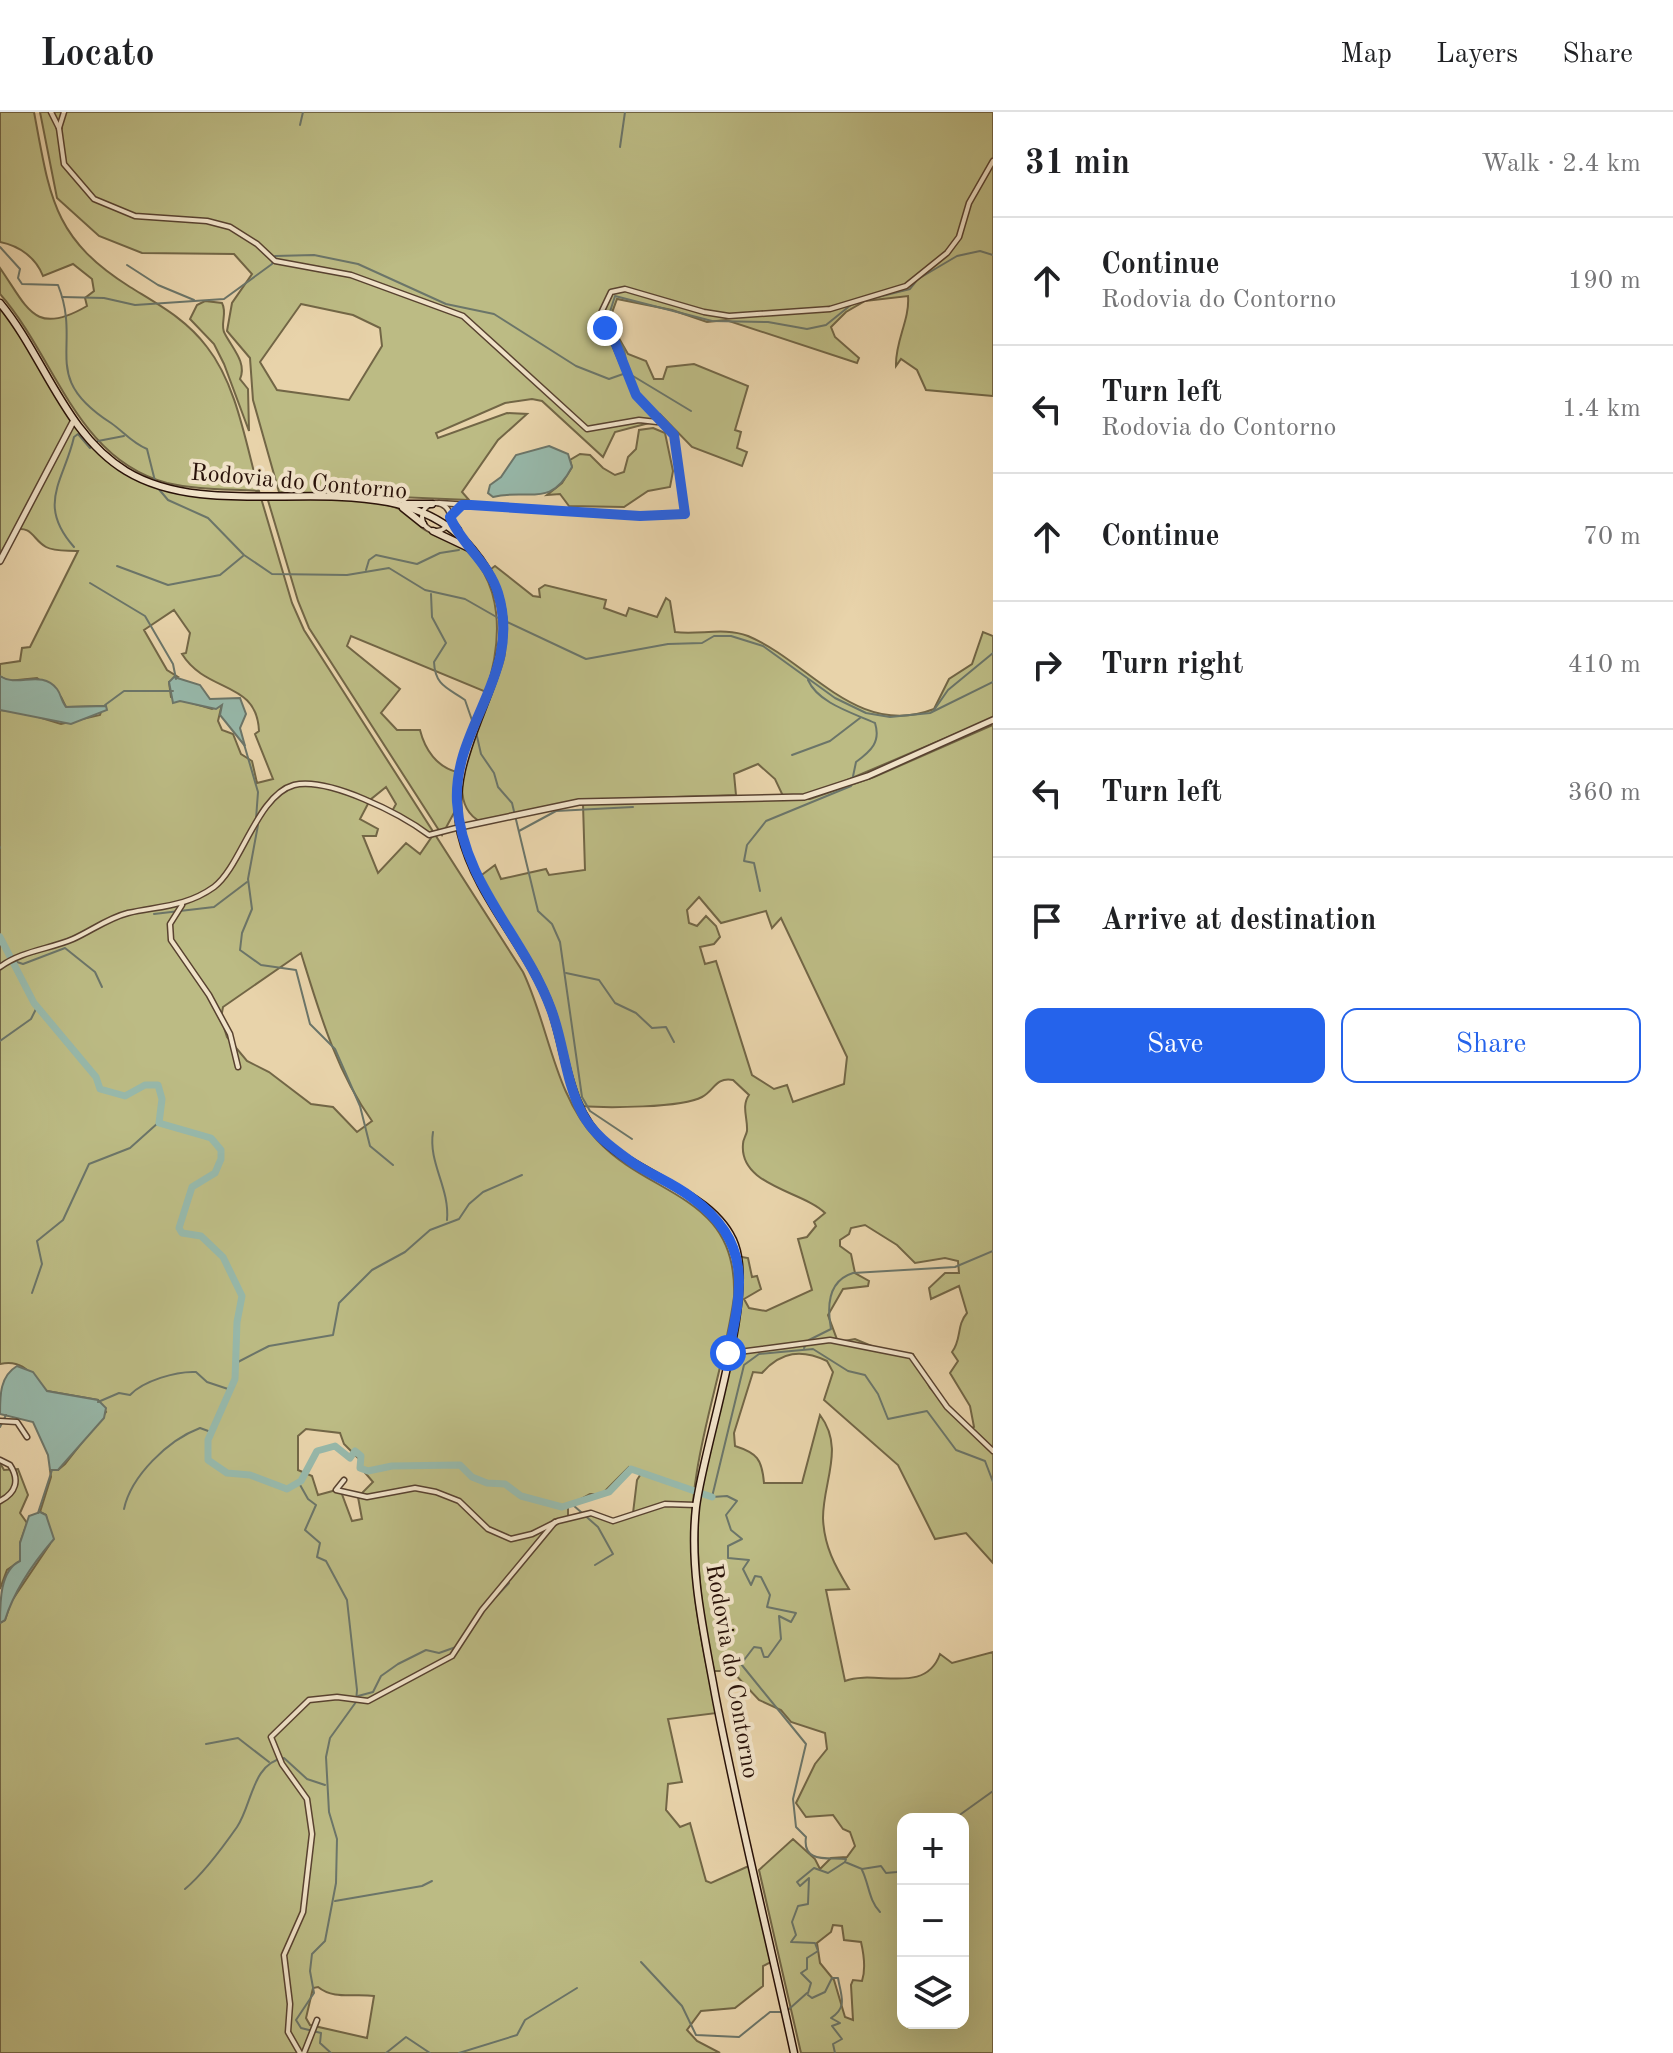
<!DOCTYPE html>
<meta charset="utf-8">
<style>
:root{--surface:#fff;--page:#f2f2f2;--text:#202124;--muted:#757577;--line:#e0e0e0;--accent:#2563eb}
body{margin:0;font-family:"Old Standard TT",serif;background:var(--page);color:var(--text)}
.controls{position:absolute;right:24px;bottom:24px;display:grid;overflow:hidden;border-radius:16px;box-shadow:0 8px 32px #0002}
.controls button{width:72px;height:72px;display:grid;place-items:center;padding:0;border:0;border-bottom:2px solid var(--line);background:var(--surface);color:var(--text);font:40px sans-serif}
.stop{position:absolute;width:24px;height:24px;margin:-18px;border:6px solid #2563eb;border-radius:50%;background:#fff}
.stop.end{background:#2563eb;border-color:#fff;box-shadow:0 2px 8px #0008}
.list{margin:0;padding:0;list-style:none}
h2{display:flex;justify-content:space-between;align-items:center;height:104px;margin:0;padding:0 32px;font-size:34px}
h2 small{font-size:26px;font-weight:400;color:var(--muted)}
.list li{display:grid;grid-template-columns:52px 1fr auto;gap:24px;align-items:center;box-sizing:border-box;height:128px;padding:0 32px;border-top:2px solid var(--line)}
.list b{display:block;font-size:30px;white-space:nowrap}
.list p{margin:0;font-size:26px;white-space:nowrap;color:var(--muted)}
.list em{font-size:26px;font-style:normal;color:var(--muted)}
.actions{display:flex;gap:16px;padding:24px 32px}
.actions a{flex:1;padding:18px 0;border:2px solid var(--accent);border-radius:16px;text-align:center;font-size:28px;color:var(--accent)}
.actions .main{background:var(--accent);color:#fff}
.icon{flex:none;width:44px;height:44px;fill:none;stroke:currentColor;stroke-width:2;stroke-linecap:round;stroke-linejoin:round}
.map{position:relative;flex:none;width:993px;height:1941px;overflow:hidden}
header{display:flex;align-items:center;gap:48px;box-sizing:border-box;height:112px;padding:0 40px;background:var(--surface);border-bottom:2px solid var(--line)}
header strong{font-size:38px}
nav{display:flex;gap:44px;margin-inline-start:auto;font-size:28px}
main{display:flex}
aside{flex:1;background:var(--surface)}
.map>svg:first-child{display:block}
.green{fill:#bcbb84;stroke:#726646;stroke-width:2;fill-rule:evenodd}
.water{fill:#97b8aa;stroke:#6b7569;stroke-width:2}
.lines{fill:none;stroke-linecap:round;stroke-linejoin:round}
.stream{stroke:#6b7569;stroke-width:2}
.river{stroke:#97b8aa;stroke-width:7}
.minor-casing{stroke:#584230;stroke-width:7}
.tertiary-casing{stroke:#584230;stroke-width:8}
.secondary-casing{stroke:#281108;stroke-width:9}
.minor{stroke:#f0e2c8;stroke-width:4}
.tertiary{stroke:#f0e2c8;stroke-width:5}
.secondary{stroke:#f0e2c8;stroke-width:6}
.route{stroke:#2563eb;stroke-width:10}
.labels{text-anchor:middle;stroke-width:8;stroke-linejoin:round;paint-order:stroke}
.street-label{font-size:24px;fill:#281108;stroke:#f0e2c8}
</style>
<header>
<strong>Locato</strong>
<nav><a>Map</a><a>Layers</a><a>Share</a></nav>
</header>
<main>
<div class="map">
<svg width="993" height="1941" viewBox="0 0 993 1941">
<rect width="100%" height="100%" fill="#e8d3aa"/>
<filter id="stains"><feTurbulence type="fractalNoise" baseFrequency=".0025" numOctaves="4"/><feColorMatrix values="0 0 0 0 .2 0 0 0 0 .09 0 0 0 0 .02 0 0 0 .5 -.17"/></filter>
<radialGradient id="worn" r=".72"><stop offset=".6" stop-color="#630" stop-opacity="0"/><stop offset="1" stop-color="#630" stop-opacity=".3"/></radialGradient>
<!-- green -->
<g class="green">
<path d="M0,0H34C50,84 52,126 130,175C159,193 186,207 207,235C237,273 246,333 259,379C229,377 197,378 167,371C76,347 56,246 0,182V156C28,196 34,225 87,194L85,186L94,179L92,167L73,152L43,164C36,146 20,134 0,130Z"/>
<path d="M40,0H993V284L926,278L917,258L901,247L896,254C895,229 910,208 908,184L865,189L846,200L831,215L835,225L859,246L857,251L726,208L707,210L672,198L617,187L609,209L628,242L646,249L654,267H663L667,255L694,252L748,274L735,318L741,320L737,336L747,340L742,354L692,335L660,302L649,311L615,320L603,345L542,289L532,287L505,291L436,321L438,326L507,301L527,302L498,328L462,380L469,388L279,380L253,288L250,246L227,219L232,191L252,162L234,142L142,141L99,124L57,86ZM301,192L353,203L380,216L382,234L349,288L277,278L260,250Z"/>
<path d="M205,189L222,191C228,202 219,213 225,222C233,237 247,251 240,267L248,277L249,319L224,252L214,232L190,207L197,193Z"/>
<path d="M0,194C50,259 75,354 163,377C194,385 230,383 261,386L292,491L304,518L523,860C549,914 554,983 597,1028C651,1086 738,1082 734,1185C726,1244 706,1301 697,1359C683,1443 698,1520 717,1601L668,1607L682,1670L668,1672L666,1698L680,1715L690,1711L706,1769L711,1771L751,1753L773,1849L763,1854V1874L735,1896L701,1899L687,1918L697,1929L720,1941H0V1511L5,1508L11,1490L50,1432L46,1403L40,1400L51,1365L50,1358H58L65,1352L106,1300L98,1288L47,1279C33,1267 26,1246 0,1252V598L22,600L61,612L100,603L103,594L66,595L61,585L37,566L8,569L0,564V552L20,549L22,536L30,535L78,439C68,438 55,440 46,435C33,428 32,413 14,418L0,442ZM174,498L190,521L186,541L182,542C207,582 257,568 259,619L255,622L273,667L257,671L252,649L241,642L233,622L222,618L218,609L222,592L212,597L171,585L169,570L178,565L167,558L144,518ZM386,675L396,692L391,701L433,723L420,742L406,731L378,761L363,724H376L378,717L360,707L370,688ZM301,841C319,899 336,959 372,1009L357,1020L333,995L311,992L269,960L247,949L227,925L221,906L223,895ZM306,1317L340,1321L344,1332L360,1348L361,1356L373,1370L358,1385L362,1407L352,1409L340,1377L318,1383L312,1364L298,1358V1324ZM629,1355L642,1360L637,1368L633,1401L612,1408L590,1400L568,1406V1394L590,1382H602ZM318,1875C334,1888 354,1881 374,1884L367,1926L310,1913L306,1906L313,1876Z"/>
<polygon points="653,316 665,321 673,359 670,375 648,379 624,395 569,394 560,382 547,383 562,371 572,355 570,348 580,342 590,343 603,356 615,363 624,360 628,345 636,337 639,318"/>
<path d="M267,385C305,387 368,383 402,398C412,402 417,413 425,418C436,425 449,425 459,432C506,469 502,530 486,580L351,524L347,534L400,577L381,601L397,618H420C425,638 437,655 457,660L455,699L442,723L309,516L298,489Z"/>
<path d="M495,454L533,484L540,485L539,477L545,473L606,488L604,496L626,504L629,496L657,505L666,486L670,489L675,520C700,523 724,515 748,524C810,550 857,627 934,597L949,567L972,552L983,520L993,524V606L812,683L783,684L775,667L758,652L734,662L736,683L583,688L481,710C429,684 500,581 505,541C508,511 502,485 491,457Z"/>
<path d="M993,613V1451L966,1421L935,1427L898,1353L824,1288L833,1260L827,1249C802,1237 781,1239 762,1261L753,1260L734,1321L735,1334C757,1341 762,1347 764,1371H802L820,1303C845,1336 823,1369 823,1406C824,1434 835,1454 849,1477L826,1478L845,1569C876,1557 925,1584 940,1542L952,1551L993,1540V1941H801L759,1758L793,1727L815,1747L820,1757L831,1746L847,1745L855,1734L850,1720L843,1717L833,1703L806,1705L796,1691L815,1652L827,1637L825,1621L791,1610L781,1598L759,1588L732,1559H714C701,1502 695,1447 699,1389L739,1193L736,1144L748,1146L752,1165L757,1164L761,1177L744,1187L749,1196L766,1199L812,1178L798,1127L807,1125L816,1114L814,1110L825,1101C803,1079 739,1074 743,1032C743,1027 746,1024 747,1019C748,1007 741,994 749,983L733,968C715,965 715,978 702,985C682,996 605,996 581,994L540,863L479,765L495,753L501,767L546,757L549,763L585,758L583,692L810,687L874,665ZM699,785L721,811L766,799L772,816L781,806L847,945L844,972L793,990L787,973L774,977L752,963L716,849L705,852L700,835L714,832L720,825L716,814L706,804L697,814L689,811L687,798ZM865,1113L897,1133L915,1151L945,1146L958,1149L959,1161H945L929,1176L931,1187L959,1174L967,1201C956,1214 962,1227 952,1240L958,1249L950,1261L970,1294L974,1315L969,1317L930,1276L913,1242L886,1240L855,1227L838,1230L828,1203L843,1177L868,1174L869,1169L855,1161L851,1142L840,1134V1128L849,1122L851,1116ZM903,1707H963V1911H903ZM833,1813L842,1814L844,1828L861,1830C864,1843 866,1857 862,1869L853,1868L851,1873L853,1908L845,1905L834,1868L820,1851L817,1831L831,1820Z"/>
<polygon points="0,1351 4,1358 18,1357 28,1383 20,1401 27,1411 20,1431 20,1449 7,1458 0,1477"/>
</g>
<!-- water -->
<g class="water">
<path d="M549,334L568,342L572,355C550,397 529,376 493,385L488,381L490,373L501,365L516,343Z"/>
<path d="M0,564C18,576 41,557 57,577C61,582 61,589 66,595L106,594L107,598L71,612L0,598Z"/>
<polygon points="174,565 200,573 210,587 240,586 246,602 240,616 245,634 220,603 222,593 216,597 180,589 173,591 169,570"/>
<path d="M17,1254L33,1260L47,1279L98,1288L106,1296L104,1306L58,1358H50L48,1343L33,1310L0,1302C0,1283 0,1264 17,1254Z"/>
<path d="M40,1400L46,1403L54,1427C35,1449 14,1479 5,1508L0,1511C0,1490 0,1458 20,1449V1431L29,1404Z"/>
</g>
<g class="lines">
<!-- stream -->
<g class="stream">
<polyline points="300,13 303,0"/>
<polyline points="620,35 625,0"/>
<path d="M0,135L20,157L18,166L22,172L58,173C83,236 38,264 111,311C124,320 132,331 147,337L155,369"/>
<polyline points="127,153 158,173 194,188"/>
<polyline points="62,185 104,186 135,193 224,187 272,152 275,144 314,143 358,152 446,192 494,202 576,254 609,267 626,261"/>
<polyline points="866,188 910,177 918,167 957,144 980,139 993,143"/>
<polyline points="628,259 624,237 607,209 615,184 712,209 768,210 807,217 826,213 852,192"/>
<polyline points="628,261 691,299"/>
<polyline points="157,375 168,388 208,406 244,443 272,462 347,463 389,456 425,478 465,487 500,507"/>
<path d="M74,435C36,392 64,369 74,325L78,322L90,336L98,329L124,324"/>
<polyline points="117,454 168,473 220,463 243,444"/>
<polyline points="366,458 369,448 376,443 417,452 440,441 459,438"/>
<polyline points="90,471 145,504 173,552 176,567"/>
<path d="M431,482L432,505L446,531L434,550C435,574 448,576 465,588L474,614"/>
<polyline points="505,509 586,547 668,532 702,531 714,524 731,524 763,534 835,586 866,601 890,605 930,601 993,570"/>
<polyline points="105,593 124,579 173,579"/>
<polyline points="934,598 948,578 993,541"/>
<polyline points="476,620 481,642 494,661 498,675 512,691 538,799 552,812 560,830 582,985 590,999 632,1027"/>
<polyline points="244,632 258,680 256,707"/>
<polyline points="792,643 830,629 860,606"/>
<polyline points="258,713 248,767 252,797 242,821 240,838 261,853 296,858 310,912 335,937 360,994 370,1034 393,1053"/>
<polyline points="519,719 556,699 633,695"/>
<polyline points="0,735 0,736"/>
<path d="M760,779L754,751L744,749L747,733L766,709L851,674L856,650C871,639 881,630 875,611C853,601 818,591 808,568"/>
<polyline points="154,802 214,795 247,770"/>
<polyline points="14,849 23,852 65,836 95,860 102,875"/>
<polyline points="566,861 599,868 615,891 636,901 652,916 666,915 674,930"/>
<polyline points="0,929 31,907 37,895"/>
<path d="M433,1020C428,1051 450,1076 447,1108"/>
<polyline points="32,1181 42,1152 37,1129 63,1108 89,1052 130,1036 159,1010"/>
<path d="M804,1236L809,1228L831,1217C827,1195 827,1169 853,1161L955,1155L993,1139"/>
<polyline points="236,1251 269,1234 333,1223 339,1191 372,1158 405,1140 430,1118 459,1107 469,1092 483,1080 522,1063"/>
<path d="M98,1290L119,1281L130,1283C143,1269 176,1259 196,1260L207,1270L231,1278"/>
<polyline points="0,1315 6,1303"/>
<polyline points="299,1371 308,1387 316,1393 305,1418 320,1431 317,1445 326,1449 347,1488 357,1578 356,1590 330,1626 326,1645 329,1700 337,1727 336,1771 325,1829 312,1842 310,1859 314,1881 296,1908 301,1916 321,1921 320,1931 331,1941"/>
<polyline points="573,1393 598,1415 613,1442 595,1453"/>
<path d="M124,1397C131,1364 168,1328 200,1316L211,1320"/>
<polyline points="38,1401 52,1358"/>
<polyline points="492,1489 509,1471"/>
<polyline points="358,1584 373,1580 381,1564 398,1552 426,1538 439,1541 456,1535"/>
<polyline points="206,1632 238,1626 269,1650"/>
<polyline points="954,1707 993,1679"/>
<path d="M903,1752L897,1760L886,1761L881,1754L862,1757L845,1750L846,1747C829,1745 802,1752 806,1725L796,1715L793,1687L806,1632L741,1552L754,1535L761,1536L764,1545H768L781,1527L779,1504L791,1510L796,1501L767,1495L770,1483L761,1465L755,1464L751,1473L743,1457L749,1448L728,1446V1434L742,1427L731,1418L726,1403L737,1389L727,1384L712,1385L744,1253L759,1242L813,1237L848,1259L865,1263L878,1282L888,1307L927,1299L956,1338L985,1349L993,1370"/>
<path d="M862,1758C869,1772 869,1789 880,1800"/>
<path d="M185,1777C204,1761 223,1735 237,1715C252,1693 252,1651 284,1646L307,1667L325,1673"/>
<polyline points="335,1789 422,1774 432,1769"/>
<polyline points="641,1850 682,1894 696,1923 739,1925 770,1900 782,1900"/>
<polyline points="808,1881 811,1871 801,1861 807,1857 807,1846 818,1839 815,1831 791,1830 796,1823 792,1810 798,1794 808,1792 809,1766 800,1774 797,1770 814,1756 828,1761 845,1750"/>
<path d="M808,1883L812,1886L825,1880L832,1866H838C841,1884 848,1895 831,1906L840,1911L832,1914L842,1927L833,1932L835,1941"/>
<polyline points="788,1898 807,1881"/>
<polyline points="386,1941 406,1925 430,1941"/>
<polyline points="459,1941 517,1923 525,1908 577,1876"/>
</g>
<!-- river -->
<polyline class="river" points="0,825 34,891 96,965 100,977 125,984 145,973 158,973 162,987 159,1011 211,1026 221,1038 221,1047 215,1061 192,1075 179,1116 182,1121 201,1124 223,1145 242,1184 237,1210 235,1267 208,1328 208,1348 227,1361 250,1363 287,1377 301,1369 317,1339 335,1334 350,1346 355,1339 361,1344 360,1356 368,1359 392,1354 460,1353 472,1365 487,1371 505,1372 521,1384 562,1395 609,1380 631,1357 712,1385"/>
<!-- minor casing -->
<g class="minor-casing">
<g id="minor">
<polyline points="51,0 59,16"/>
<polyline points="64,0 59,16 64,52 94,87 135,104 207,109 230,115 257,132 275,149 351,163 463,204 587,317 639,308 657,310"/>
<circle cx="436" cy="405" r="14"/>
<polyline points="439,391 640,404 685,402 674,323 636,283 601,201 611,180 625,177 704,200 729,204 830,197 906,174 947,141 959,125 969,91 993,49"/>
<polyline points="450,405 462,393"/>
<polyline points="182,793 170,812 171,828 209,883 230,922 238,955"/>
<path d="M0,855C21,839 50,837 73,827C91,819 108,806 128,801C159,794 186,795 214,775C241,755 257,683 294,673C329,665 401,702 429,723L460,715"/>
<polyline points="731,1241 830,1228 911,1244 947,1295 993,1339"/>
<polyline points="0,1309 17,1310 27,1325"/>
<path d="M0,1348L10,1353C20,1368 16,1381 0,1389"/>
<polyline points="344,1368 336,1378 367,1385 415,1376 436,1380 459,1389 488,1417 511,1427 532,1422 558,1409 591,1401 613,1409 665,1392 696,1393"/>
<polyline points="300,1941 288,1920 290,1892 284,1843 303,1800 312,1722 307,1687 282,1652 271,1625 309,1588 337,1585 368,1589 452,1544 482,1498 555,1410"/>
<polyline points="304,1941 317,1908"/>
</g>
</g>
<!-- tertiary casing -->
<g class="tertiary-casing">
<g id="tertiary">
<polyline points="0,449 74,308"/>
<polyline points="460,715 579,690 804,685 868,664 993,608"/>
</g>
</g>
<!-- secondary casing -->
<g class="secondary-casing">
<g id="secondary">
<path d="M0,191C44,244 65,322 126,359C226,420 392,339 473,438C557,539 437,616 461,722C477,788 530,836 552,900C567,945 568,997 606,1031C643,1065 717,1083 735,1133C755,1188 704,1331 696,1395C689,1458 704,1521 715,1582C738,1703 768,1821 794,1941"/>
<polyline points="404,392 432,392"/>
<polyline points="403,396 423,412"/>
<polyline points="450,408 458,418"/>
<polyline points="433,419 469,436"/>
</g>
</g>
<!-- minor -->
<use href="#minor" class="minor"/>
<!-- tertiary -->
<use href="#tertiary" class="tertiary"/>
<!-- secondary -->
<use href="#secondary" class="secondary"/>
</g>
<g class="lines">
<!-- route -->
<path class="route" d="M605,216L615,230L636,283L674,323L685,402L640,404L471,393H462L450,405C461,432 489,451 498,481C523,563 453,613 457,690C462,771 524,824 551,897C564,931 565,968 582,1001C592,1021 611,1035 629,1048C648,1062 672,1070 691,1085C752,1130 743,1175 728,1241"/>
</g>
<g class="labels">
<!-- street labels -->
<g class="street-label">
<text transform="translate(299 369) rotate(5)" y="8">Rodovia do Contorno</text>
<text transform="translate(733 1559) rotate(80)" y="8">Rodovia do Contorno</text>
</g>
</g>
<rect width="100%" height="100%" filter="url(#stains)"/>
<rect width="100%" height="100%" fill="url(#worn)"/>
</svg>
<div class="controls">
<button>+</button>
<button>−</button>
<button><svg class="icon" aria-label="layers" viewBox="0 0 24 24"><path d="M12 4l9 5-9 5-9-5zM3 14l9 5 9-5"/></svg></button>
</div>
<div class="stop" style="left:728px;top:1241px"></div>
<div class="stop end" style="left:605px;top:216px"></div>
</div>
<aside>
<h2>31 min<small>Walk · 2.4 km</small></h2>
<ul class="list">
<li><svg class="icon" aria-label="ahead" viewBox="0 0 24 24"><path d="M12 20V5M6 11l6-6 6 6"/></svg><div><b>Continue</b><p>Rodovia do Contorno</p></div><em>190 m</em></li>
<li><svg class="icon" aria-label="left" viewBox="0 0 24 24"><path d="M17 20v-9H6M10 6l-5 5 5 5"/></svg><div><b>Turn left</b><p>Rodovia do Contorno</p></div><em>1.4 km</em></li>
<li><svg class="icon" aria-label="ahead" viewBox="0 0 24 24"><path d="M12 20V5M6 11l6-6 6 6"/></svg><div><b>Continue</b></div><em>70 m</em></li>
<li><svg class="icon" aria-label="right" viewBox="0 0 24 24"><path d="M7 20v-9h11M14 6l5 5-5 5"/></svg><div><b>Turn right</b></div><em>410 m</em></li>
<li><svg class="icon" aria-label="left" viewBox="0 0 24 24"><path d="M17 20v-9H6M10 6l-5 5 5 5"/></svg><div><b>Turn left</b></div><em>360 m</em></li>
<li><svg class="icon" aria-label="arrive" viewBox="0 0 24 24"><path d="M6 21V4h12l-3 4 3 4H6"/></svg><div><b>Arrive at destination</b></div></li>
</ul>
<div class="actions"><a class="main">Save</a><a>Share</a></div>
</aside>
</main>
